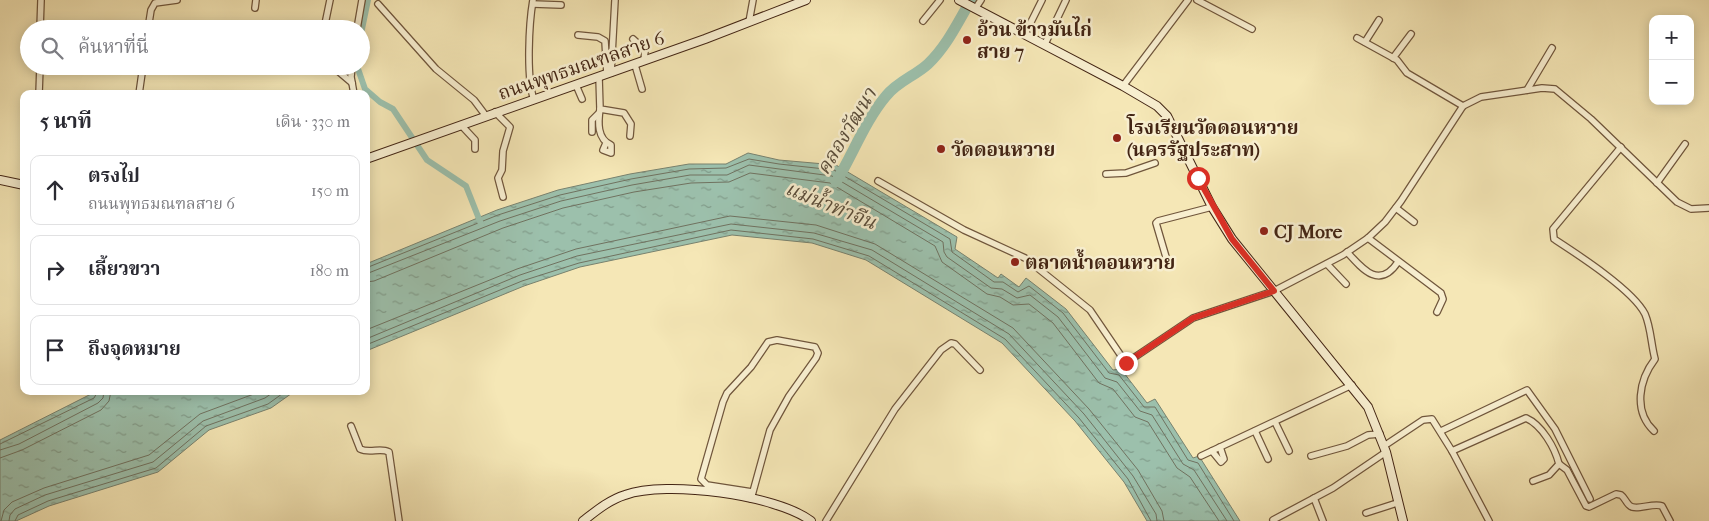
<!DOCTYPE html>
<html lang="th">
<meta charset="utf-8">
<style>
:root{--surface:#fff;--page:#f2f2f3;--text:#2b2b33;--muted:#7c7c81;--line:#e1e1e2}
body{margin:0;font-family:"IM FELL French Canon","Noto Serif Thai",serif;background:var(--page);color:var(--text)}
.controls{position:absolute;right:15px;top:15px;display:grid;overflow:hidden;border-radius:10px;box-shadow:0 2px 12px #0003}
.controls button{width:45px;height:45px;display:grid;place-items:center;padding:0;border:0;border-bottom:1px solid var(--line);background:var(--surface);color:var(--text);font:25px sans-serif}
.stop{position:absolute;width:15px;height:15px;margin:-11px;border:4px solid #d93025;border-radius:50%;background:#fff}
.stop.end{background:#d93025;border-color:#fff;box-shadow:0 1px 5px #0008}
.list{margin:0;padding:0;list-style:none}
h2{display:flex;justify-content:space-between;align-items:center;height:65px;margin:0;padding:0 20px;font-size:21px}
h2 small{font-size:16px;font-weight:400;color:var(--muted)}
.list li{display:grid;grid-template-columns:32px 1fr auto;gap:15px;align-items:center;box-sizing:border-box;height:70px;margin:0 10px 10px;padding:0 10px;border:1px solid var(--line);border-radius:10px}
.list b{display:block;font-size:19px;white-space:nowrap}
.list p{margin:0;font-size:16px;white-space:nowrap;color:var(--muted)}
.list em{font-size:16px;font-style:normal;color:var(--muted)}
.icon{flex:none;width:28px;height:28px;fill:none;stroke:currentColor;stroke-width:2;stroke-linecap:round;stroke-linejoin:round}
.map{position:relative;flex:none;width:1709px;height:521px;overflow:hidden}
.search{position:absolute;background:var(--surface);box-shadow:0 2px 12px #0003;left:20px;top:20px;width:350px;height:55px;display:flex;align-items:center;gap:12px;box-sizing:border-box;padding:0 18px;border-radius:28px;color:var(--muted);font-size:19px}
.panel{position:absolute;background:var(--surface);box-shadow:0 2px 12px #0003;left:20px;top:90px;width:350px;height:305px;border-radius:10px}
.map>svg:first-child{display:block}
.water{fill:url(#water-ripples);stroke:#78826f}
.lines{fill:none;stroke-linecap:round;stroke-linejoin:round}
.shore{stroke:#707260;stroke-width:1}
.canal{stroke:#9cc0ac;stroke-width:6}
.river{stroke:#9cc0ac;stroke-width:11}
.street-casing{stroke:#70563c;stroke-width:8}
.secondary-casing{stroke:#432514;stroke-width:10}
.street{stroke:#f8efd0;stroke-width:5.5}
.secondary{stroke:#f8efd0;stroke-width:8}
.route{stroke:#d93025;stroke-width:6}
.poi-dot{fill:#8f2418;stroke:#f8efd0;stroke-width:2}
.labels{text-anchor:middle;stroke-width:5;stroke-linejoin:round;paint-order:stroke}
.poi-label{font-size:19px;font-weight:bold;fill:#432514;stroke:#f8efd0;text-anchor:start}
.street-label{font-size:19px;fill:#432514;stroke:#f8efd0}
.water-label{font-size:20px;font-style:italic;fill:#594c3a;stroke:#f8efd0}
</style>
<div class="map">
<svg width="1709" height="521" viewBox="0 0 1709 521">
<defs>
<pattern id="water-ripples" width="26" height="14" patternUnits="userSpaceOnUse" patternTransform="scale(1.25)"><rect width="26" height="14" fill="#9cc0ac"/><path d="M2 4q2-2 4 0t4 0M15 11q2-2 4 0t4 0" fill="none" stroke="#819c8b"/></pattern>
</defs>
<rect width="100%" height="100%" fill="#f5e7b6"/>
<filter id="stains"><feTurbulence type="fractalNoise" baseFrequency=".004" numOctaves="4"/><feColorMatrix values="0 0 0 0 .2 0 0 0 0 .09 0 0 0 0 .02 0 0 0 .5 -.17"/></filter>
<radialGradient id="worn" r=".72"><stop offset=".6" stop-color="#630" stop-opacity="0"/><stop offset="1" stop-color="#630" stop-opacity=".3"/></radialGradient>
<!-- water -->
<g class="water">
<polygon points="748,153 779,160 836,165 957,237 955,249 998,278 1001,274 1019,287 1026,278 1066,309 1113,370 1121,369 1147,403 1155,399 1193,458 1199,456 1240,521 1147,521 1124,482 1075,421 1002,343 866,260 812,243 732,235 580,267 524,286 366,351 366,264 497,210 558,190 630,174 689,164 726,164"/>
<polygon points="97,391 295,391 271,408 209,430 158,472 49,506 16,521 0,521 0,440"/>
</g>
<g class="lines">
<!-- shore -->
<g class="shore">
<polyline points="366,268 498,215 560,195 631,179 689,169 726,168 749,159 779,164 834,170 950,239 952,252 994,282 1003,282 1018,292 1029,286 1063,313 1109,373 1119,375 1144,407 1155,407 1188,460 1198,463 1234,521"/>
<polyline points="366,274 500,221 561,201 632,185 690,175 727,175 749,165 832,176 943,242 944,252 947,257 991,288 1002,289 1017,298 1030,295 1058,317 1105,378 1117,382 1140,411 1152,415 1183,464 1194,470 1227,521"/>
<polyline points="366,282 374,281 503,228 563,208 634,192 691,183 729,182 750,173 830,183 935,246 942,262 987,294 1000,297 1013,305 1029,304 1053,323 1099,383 1113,389 1135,417 1148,422 1177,468 1190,477 1219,521"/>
<polyline points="366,330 517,269 576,249 730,216 816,225 875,244 1013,328 1089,409 1138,470 1162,511 1164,521"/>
<polyline points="366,339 520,275 577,256 731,224 814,233 872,250 1009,334 1084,414 1133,476 1156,514 1157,521"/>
<polyline points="366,345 522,281 579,263 731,230 813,239 869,256 1005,339 1079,418 1128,479 1151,521"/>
<polyline points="0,444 94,398 98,391"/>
<polyline points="0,450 19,444 98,403 103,398 104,391"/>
<polyline points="0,458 22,450 101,410 109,401 111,391"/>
<polyline points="1,521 4,510 12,502 44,488 149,455 200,414 262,391"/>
<polyline points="9,521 10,515 15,509 45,495 153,462 203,421 265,398 275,391"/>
<polyline points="15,521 18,515 48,501 156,468 206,426 268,404 286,391"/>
</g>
<!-- canal -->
<g class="canal">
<polyline points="361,34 368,0"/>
<polyline points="357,66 365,89 380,102 393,109 427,160 466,186 481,224"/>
</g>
<!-- river -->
<path class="river" d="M836,182C853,154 865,121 886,96C898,81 915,76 928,64C947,46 958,22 971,0"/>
<!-- street casing -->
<g class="street-casing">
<g id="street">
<path d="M533,0C529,23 526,78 534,100"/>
<polyline points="1197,0 1252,29"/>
<polyline points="378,4 436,69 474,100 486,116"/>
<polyline points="533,4 561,5"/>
<polyline points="255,8 256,0"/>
<polyline points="975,9 981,0"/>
<polyline points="923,21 940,0"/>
<polyline points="749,22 753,0"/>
<polyline points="40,29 41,0"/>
<polyline points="148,29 151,10 155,3 177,0"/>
<polyline points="324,29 330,0"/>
<polyline points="357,29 362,0"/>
<polyline points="1025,34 1042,0"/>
<polyline points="578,35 598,37 605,41 607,74"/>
<polyline points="1357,38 1397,60 1407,73 1463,106"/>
<polyline points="633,39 645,50 644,61"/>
<polyline points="1365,42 1379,20"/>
<polyline points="1045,44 1066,0"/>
<polyline points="1393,58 1411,34"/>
<polyline points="635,65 642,89"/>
<polyline points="332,66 352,83"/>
<polyline points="352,66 351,77 354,94"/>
<polyline points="611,73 615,0"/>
<polyline points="599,77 600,109 624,113 631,124 630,136"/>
<polyline points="576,85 582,99"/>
<polyline points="1123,86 1188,0"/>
<polyline points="1527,90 1552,48"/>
<polyline points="39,94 40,66"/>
<polyline points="139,94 143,66"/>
<path d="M600,109C598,122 597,139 611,145V153L603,150L606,143"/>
<polyline points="495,112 510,127 503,151 502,170 498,178 503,197"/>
<polyline points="461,125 475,140 475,149"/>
<polyline points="592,132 592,120 599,113"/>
<path d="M1621,147L1553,229L1554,239C1577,254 1633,290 1645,314C1651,328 1651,344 1655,359C1639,380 1633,411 1654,431"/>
<polyline points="1106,174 1126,173 1155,163"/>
<polyline points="878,181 964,230 1025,258 1090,310 1126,363 1193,318 1274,291 1343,255 1368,238 1385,222 1401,201 1463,106 1481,97 1542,88 1555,89 1591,119 1677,202 1691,209 1709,208"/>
<polyline points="1657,183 1685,144"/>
<polyline points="1396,208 1414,222"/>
<polyline points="1368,238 1441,293 1443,299 1437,312"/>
<path d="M1347,252C1364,271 1380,289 1398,262"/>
<polyline points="1166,257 1156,223 1158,221 1212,207"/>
<polyline points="1327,264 1346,284"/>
<polyline points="1275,422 1289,451"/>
<path d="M351,426L360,449C370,454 380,447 389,452L399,521"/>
<polyline points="1255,431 1268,459"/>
<polyline points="1441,431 1527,390 1555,429 1590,499"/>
<polyline points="1384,446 1423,420 1432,419 1452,451 1489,521"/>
<polyline points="1212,451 1221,462 1224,459 1220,447"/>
<path d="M1452,451L1526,418C1542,425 1555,448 1559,464L1549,475L1533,481"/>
<polyline points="1201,456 1352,385"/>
<polyline points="1311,456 1347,446 1368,435 1380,434"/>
<path d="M1559,464L1567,470L1586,506L1589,507L1616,494L1621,495C1625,498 1625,501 1629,505C1635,512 1653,502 1662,506L1670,521"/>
<polyline points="1314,498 1323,521"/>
<polyline points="751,499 770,430 789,396 816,358 818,353 815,347 777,340 768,342 751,367 727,393 723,402 701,479 707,485 752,492"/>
<polyline points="1366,513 1397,503"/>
<polyline points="1273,520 1333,488 1386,452"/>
<polyline points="826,521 895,409 941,350 951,343 955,344 980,370"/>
</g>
</g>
<!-- secondary casing -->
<g class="secondary-casing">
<g id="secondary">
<polyline points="959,0 1123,86 1157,106 1167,116 1212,207 1232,239 1368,407 1386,452 1403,521"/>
<polyline points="366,159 705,39 806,0"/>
<polyline points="0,180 24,185"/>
<path d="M583,521C596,511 609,500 625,495C666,480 777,495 811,521"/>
</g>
</g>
<!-- street -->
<use href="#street" class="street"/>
<!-- secondary -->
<use href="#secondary" class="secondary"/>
</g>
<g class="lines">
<!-- route -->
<polyline class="route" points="1126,363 1193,318 1274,291 1232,239 1198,178"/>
</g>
<!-- markers -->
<g class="poi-dot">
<circle cx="967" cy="40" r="5"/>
<circle cx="1117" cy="138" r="5"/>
<circle cx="941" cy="149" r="5"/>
<circle cx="1264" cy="231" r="5"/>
<circle cx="1015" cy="262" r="5"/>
</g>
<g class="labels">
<!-- poi labels -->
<g class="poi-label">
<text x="977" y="36">อ้วน ข้าวมันไก่<tspan x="977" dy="22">สาย 7</tspan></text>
<text x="1127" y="134">โรงเรียนวัดดอนหวาย<tspan x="1127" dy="22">(นครรัฐประสาท)</tspan></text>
<text x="951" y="156">วัดดอนหวาย</text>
<text x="1274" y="238">CJ More</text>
<text x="1025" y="269">ตลาดน้ำดอนหวาย</text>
</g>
<!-- street labels -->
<g class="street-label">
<text transform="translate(581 65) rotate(-19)" y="7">ถนนพุทธมณฑลสาย 6</text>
</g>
<!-- water labels -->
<g class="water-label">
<text transform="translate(846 131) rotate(-59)" y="7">คลองวัฒนา</text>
<text transform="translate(831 205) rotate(22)" y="7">แม่น้ำท่าจีน</text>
</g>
</g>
<rect width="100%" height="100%" filter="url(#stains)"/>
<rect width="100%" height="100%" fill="url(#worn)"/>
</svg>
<div class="controls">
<button>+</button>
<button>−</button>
</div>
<div class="stop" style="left:1198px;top:178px"></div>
<div class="stop end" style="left:1126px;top:363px"></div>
<div class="search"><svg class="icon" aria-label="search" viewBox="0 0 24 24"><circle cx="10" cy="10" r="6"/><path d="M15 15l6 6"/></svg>ค้นหาที่นี่</div>
<section class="panel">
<h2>5 นาที<small>เดิน · 330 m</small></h2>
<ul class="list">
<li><svg class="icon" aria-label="ahead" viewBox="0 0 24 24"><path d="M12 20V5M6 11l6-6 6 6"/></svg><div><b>ตรงไป</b><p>ถนนพุทธมณฑลสาย 6</p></div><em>150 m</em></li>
<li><svg class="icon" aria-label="right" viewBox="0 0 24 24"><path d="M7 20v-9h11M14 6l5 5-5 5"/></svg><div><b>เลี้ยวขวา</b></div><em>180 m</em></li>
<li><svg class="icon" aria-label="arrive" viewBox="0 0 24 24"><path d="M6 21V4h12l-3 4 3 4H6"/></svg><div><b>ถึงจุดหมาย</b></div></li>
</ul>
</section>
</div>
